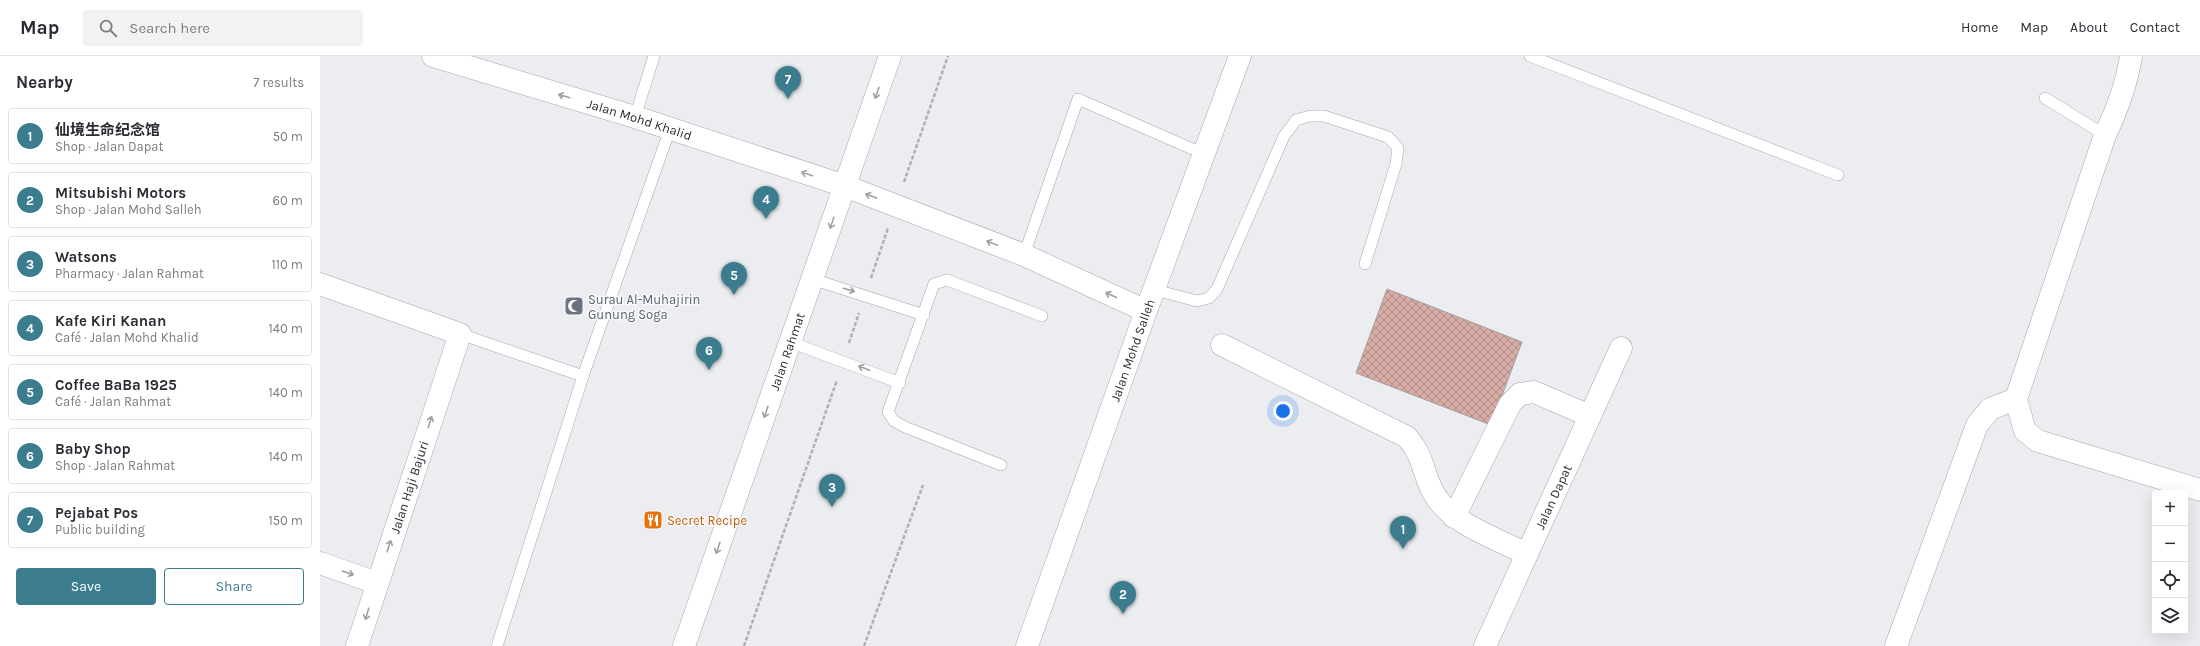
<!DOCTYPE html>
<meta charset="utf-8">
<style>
:root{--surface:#fff;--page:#f2f2f3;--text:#2b2b33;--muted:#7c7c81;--line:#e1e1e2;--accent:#3b7d8f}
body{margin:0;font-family:Karla,"Noto Sans SC",sans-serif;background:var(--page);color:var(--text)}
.controls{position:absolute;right:12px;bottom:12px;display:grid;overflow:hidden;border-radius:4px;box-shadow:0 4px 16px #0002}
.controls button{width:36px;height:36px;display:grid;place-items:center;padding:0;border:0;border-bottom:1px solid var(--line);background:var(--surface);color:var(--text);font:20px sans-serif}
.you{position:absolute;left:963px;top:355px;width:14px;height:14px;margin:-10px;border:3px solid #fff;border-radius:50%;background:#1a73e8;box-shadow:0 0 0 6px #1a73e833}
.badge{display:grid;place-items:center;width:26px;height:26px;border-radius:50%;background:var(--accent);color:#fff;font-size:13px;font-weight:700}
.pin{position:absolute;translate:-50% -33px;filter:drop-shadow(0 1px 2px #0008)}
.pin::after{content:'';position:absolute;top:21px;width:14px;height:12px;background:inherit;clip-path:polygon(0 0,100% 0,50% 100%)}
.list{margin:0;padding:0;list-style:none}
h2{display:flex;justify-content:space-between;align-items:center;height:52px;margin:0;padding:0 16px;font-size:17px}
h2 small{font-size:13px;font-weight:400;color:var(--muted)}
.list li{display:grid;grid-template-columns:26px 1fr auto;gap:12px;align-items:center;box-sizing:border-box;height:56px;margin:0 8px 8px;padding:0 8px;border:1px solid var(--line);border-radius:4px}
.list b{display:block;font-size:15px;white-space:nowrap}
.list p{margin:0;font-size:13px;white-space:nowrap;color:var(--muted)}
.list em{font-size:13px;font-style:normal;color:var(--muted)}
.actions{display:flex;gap:8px;padding:12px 16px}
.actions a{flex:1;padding:9px 0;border:1px solid var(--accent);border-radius:4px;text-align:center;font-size:14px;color:var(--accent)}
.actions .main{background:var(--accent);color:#fff}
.icon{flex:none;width:22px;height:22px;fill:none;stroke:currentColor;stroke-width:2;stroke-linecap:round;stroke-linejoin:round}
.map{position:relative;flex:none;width:1880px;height:590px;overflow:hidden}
header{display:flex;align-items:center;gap:24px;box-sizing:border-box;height:56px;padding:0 20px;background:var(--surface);border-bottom:1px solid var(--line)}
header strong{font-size:19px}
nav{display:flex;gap:22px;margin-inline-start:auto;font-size:14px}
.search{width:280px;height:36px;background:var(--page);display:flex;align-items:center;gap:10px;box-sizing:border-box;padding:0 14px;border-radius:4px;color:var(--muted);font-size:15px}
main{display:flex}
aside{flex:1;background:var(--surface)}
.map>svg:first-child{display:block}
.building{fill:url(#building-cross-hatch);stroke:#a4a1a0}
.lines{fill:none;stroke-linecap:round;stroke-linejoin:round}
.lane-casing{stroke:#a5a6a9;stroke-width:12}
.street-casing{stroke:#a5a6a9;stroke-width:23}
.secondary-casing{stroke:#a5a6a9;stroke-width:23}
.primary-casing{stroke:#a5a6a9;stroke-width:23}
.path{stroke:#b0b0b3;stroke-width:2.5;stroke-dasharray:4 2;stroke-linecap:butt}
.lane{stroke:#fff;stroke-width:11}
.street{stroke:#fff;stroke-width:22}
.secondary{stroke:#fff;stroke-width:22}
.primary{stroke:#fff;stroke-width:22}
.oneway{stroke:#a0a0a0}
.labels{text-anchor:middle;stroke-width:3;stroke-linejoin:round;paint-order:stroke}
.street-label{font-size:13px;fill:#2c2c2d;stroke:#f9fafd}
.worship-label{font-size:13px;fill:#5b616d;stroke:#f9fafd;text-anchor:start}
.food-label{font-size:13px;fill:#c56008;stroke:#f9fafd;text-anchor:start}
</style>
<header>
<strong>Map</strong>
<div class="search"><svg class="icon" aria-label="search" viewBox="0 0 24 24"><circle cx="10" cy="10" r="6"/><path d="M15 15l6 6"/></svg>Search here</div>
<nav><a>Home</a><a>Map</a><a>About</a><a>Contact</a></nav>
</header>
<main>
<aside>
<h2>Nearby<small>7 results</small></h2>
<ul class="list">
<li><span class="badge">1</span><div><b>仙境生命纪念馆</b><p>Shop · Jalan Dapat</p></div><em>50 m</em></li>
<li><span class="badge">2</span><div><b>Mitsubishi Motors</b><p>Shop · Jalan Mohd Salleh</p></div><em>60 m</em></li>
<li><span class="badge">3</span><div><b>Watsons</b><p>Pharmacy · Jalan Rahmat</p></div><em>110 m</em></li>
<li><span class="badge">4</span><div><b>Kafe Kiri Kanan</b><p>Café · Jalan Mohd Khalid</p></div><em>140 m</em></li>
<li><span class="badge">5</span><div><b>Coffee BaBa 1925</b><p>Café · Jalan Rahmat</p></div><em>140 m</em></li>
<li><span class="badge">6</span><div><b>Baby Shop</b><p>Shop · Jalan Rahmat</p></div><em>140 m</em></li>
<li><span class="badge">7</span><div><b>Pejabat Pos</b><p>Public building</p></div><em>150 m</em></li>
</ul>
<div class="actions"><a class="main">Save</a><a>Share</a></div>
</aside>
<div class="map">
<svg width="1880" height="590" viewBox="0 0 1880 590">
<defs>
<pattern id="building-cross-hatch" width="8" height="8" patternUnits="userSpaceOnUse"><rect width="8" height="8" fill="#d7aca5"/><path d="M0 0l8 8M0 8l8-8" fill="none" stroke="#af8c87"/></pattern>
</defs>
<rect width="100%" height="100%" fill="#ecedf0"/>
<!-- building -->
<polygon class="building" points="1067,233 1202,286 1171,369 1036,317"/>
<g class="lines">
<!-- lane casing -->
<g class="lane-casing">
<g id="lane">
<polyline points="1210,0 1518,119"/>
<polyline points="1725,42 1785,79"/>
<polyline points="315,61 334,0"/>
<polyline points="704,199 758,43 884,98"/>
<polyline points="492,223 604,259"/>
<polyline points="835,234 877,245 889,242 897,233 964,80 976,64 990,60 1004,60 1068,81 1078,92 1076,108 1045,208"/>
<polyline points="140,278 263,320"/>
<polyline points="470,286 580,327"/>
<polyline points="681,409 585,371 574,365 568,356 614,228 627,224 722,260"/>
<polyline points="177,590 263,320 350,73"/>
</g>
</g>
<!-- street casing -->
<g class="street-casing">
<g id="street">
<path d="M1811,0C1807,27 1797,54 1785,79L1696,343L1705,375L1718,385L1880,434"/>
<polyline points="525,130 704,199 826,255"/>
<polyline points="0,228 140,278 37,590"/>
<path d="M902,289L1087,381C1104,401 1102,415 1113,436C1129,467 1177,483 1207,498"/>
<polyline points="1134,461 1190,348 1200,338 1214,336 1270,360"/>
<polyline points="0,507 57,527"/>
<path id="s1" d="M707,590L826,255L920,0"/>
<path id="s2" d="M1165,590L1301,292"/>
<polyline points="1576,590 1657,369 1670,353 1696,343"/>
</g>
</g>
<!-- secondary casing -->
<g class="secondary-casing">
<g id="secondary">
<path id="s3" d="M113,0L315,61L525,130"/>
</g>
</g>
<!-- primary casing -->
<g class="primary-casing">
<g id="primary">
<path id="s4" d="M364,590L570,0"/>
</g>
</g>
<!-- path -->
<g class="path">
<polyline points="584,126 628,0"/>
<polyline points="551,222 568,172"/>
<polyline points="529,287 539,257"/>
<polyline points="424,590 517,324"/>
<polyline points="544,590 603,429"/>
</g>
<!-- lane -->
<use href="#lane" class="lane"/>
<!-- street -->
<use href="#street" class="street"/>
<!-- secondary -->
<use href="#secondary" class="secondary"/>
<!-- primary -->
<use href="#primary" class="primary"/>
</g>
<!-- one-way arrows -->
<defs><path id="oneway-shaft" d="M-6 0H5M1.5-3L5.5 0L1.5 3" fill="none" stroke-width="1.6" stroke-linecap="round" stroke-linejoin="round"/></defs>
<g class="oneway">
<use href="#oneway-shaft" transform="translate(557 37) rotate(109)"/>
<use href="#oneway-shaft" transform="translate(244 40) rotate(-164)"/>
<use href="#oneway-shaft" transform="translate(487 118) rotate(-162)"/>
<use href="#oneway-shaft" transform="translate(551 140) rotate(-160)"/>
<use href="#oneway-shaft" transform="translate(512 167) rotate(109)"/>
<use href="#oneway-shaft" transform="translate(672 187) rotate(-158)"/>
<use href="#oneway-shaft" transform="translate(529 234) rotate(16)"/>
<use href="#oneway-shaft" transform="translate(791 239) rotate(-156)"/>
<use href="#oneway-shaft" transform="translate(544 312) rotate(-159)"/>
<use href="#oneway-shaft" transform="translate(446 356) rotate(109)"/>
<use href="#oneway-shaft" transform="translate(110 366) rotate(-72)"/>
<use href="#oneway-shaft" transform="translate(69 490) rotate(-72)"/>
<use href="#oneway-shaft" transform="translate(398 492) rotate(109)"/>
<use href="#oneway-shaft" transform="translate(28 517) rotate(19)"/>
<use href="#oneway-shaft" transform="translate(47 558) rotate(107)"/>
</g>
<!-- icons -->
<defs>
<g id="mosque-square" transform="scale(1)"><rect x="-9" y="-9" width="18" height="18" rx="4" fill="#6b7280" stroke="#f9fafd"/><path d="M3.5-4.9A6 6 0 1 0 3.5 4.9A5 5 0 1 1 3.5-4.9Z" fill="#fff"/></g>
<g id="restaurant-square" transform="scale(1)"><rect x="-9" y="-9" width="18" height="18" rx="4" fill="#e8710a" stroke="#f9fafd"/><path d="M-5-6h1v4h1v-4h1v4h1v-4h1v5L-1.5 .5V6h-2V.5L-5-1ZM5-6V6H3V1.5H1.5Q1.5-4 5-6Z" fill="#fff"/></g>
</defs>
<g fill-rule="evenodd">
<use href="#mosque-square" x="254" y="250"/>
<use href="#restaurant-square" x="333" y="464"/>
</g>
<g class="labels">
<!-- street labels -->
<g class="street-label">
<text dy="5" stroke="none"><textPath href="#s3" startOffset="216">Jalan Mohd Khalid</textPath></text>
<text dy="5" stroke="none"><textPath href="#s4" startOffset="312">Jalan Rahmat</textPath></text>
<text dy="5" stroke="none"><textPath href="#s1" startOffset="314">Jalan Mohd Salleh</textPath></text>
<text transform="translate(89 431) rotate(-72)" y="5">Jalan Haji Bajuri</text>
<text dy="5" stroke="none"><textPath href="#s2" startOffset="164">Jalan Dapat</textPath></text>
</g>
<!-- worship labels -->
<g class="worship-label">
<text x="268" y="248">Surau Al-Muhajirin<tspan x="268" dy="15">Gunung Soga</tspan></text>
</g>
<!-- food labels -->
<g class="food-label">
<text x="347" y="469">Secret Recipe</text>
</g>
</g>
</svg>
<div class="controls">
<button>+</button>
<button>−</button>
<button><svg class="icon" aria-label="locate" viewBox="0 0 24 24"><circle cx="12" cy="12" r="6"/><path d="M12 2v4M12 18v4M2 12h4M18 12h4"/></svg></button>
<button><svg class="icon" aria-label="layers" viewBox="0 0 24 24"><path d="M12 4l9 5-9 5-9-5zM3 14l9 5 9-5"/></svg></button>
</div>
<div class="you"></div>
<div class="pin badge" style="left:1083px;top:493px">1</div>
<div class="pin badge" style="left:803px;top:558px">2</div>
<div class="pin badge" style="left:512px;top:451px">3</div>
<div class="pin badge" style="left:446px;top:163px">4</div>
<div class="pin badge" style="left:414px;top:239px">5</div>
<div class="pin badge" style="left:389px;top:314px">6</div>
<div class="pin badge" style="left:468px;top:43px">7</div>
</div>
</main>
